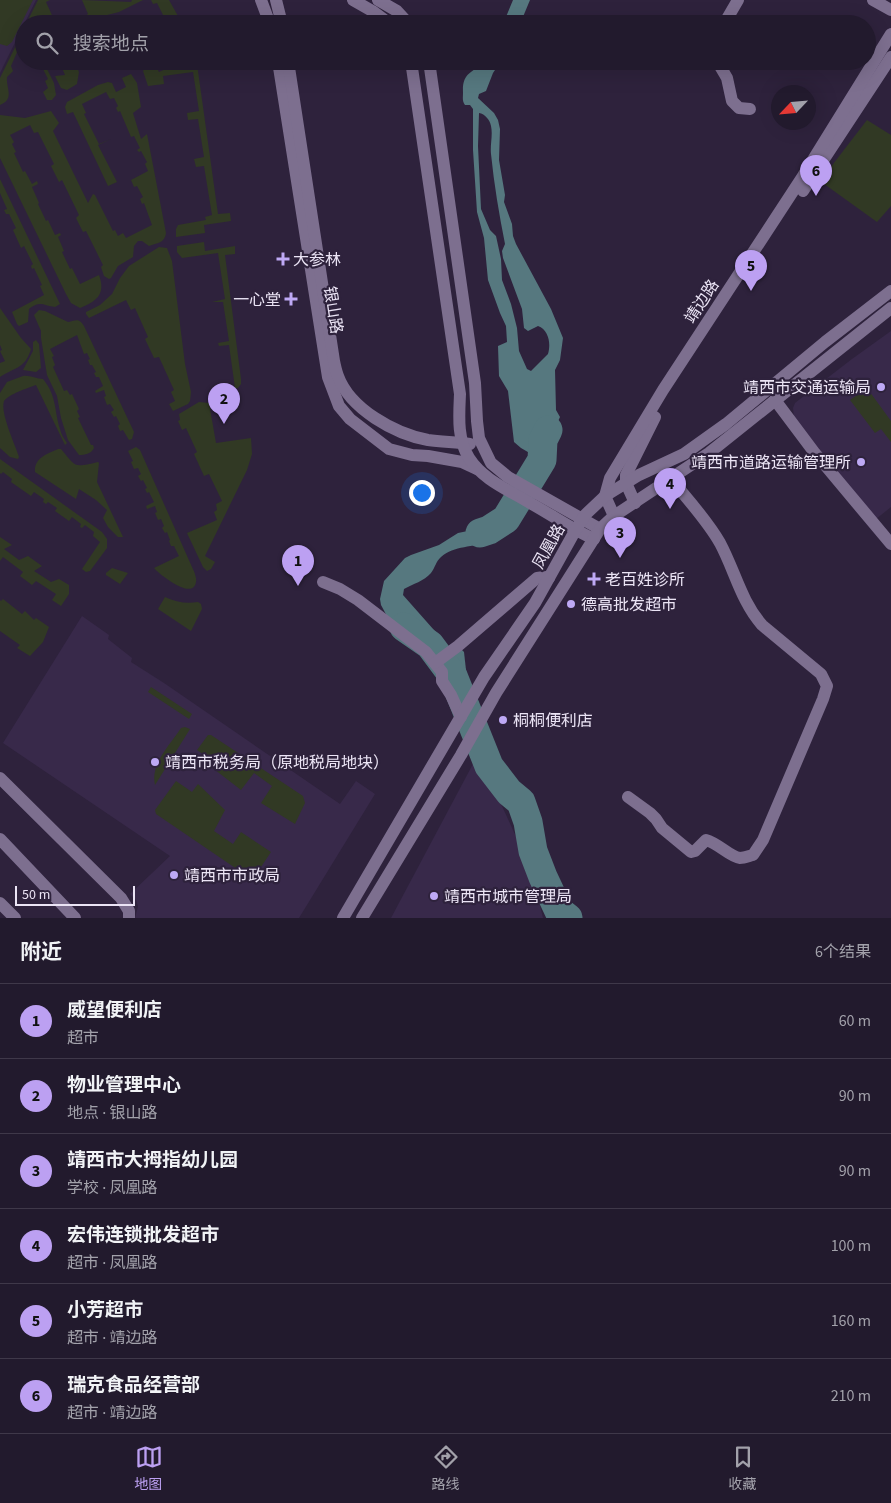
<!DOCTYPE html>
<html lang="zh">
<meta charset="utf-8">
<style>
:root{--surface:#221a2d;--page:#2e2739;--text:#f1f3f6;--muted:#a2a1aa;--line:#3f3849;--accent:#bca0f2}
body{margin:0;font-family:"Source Sans 3","Noto Sans SC",sans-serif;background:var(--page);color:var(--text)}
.compass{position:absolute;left:771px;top:85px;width:45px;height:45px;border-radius:50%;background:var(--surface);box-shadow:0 5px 20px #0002;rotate:244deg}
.scale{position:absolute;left:15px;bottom:12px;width:120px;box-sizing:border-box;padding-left:5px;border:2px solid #ebe4f5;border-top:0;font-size:14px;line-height:18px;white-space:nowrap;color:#ebe4f5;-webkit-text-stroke:4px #2e223c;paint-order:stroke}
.you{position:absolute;left:421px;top:492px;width:18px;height:18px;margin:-12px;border:4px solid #fff;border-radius:50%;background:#1a73e8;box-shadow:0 0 0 8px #1a73e833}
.badge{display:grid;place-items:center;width:32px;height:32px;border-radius:50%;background:var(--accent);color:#111;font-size:16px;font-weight:700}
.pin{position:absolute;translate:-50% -41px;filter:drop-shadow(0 1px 2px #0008)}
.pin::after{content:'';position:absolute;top:26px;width:18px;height:15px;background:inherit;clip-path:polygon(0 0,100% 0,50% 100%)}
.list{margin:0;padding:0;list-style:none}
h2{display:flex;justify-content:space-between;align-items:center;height:65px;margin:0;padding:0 20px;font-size:21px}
h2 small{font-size:16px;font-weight:400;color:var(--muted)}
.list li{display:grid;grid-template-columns:32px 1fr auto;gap:15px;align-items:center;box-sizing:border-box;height:75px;padding:0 20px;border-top:1px solid var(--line)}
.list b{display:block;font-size:19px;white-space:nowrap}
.list p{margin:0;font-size:16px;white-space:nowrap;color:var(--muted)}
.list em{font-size:16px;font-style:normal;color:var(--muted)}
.icon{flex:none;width:28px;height:28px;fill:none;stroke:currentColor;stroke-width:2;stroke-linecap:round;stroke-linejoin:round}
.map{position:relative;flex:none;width:891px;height:918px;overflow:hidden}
.search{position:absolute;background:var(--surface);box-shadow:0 5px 20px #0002;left:15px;right:15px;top:15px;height:55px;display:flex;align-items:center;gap:12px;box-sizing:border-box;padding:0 18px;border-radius:28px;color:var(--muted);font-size:19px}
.sheet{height:515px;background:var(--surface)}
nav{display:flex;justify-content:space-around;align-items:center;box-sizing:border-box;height:70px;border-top:1px solid var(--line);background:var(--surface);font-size:14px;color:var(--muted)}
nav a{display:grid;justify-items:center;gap:2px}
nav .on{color:var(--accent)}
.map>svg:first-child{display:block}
.built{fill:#38294a}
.green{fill:#313924}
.water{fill:#56787f;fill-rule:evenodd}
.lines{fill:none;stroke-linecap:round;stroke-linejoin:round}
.river{stroke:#56787f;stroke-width:29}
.street{stroke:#7d6f8f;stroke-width:12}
.secondary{stroke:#7d6f8f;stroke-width:12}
.poi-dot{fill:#bea9f5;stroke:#2e223c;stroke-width:2}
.labels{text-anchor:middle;stroke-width:4.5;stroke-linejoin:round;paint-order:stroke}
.poi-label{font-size:16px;fill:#ebe4f5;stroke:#2e223c;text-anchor:start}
.street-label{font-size:16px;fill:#ebe4f5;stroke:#2e223c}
</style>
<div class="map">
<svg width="891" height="918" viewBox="0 0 891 918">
<rect width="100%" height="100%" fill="#2e223c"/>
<!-- built -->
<g class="built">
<polygon points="0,0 36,0 0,73"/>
<polygon points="891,331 891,507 876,519 794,418 793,408 795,403 852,359"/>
<polygon points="82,616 109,635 108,639 132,658 131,662 164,683 340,804 356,781 375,794 299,918 135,918 138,906 136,900 130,894 170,856 3,743"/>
<polygon points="474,762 501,804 518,841 533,877 543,918 391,918"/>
</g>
<!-- green -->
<g class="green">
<polygon points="0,0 33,0 12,42 7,46 0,44"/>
<polygon points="38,0 50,0 46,2 56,24 26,24"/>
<polygon points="82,0 131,2 132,0 143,0 119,12 107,15 106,16 110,24 89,24 85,16 88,14"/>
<path d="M151,0H169L178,16C175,22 170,24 164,24L166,21L157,3L153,4Z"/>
<path d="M24,29V47L18,50L11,66L13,71L7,77C6,89 15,99 0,105V78Z"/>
<polygon points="35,61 43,61 54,83 56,95 52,100 47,100 43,92 48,88 45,81 48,79 40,63 37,65"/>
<polygon points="59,61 74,61 79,72 77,84 67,90 61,88 55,76 65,75"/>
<polygon points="183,61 209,62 197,64 218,214 230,213 231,221 204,225 205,233 176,237 176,229 178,225 206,220 205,217 212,215 204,166 196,167 194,159 204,157 198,119 188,120 187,113 199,111 193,72 163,76 164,84 148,86 143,71 146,66 154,62 159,72"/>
<path d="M131,74L137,83L141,107L133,113L141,139L147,134L166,233C165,243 157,243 149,246L142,241H138L134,246L133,257L118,266L111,278L109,279L104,276L101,267L103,265L86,231L83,232L76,218L79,215L62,180L59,182L51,166L54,164L38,132L34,133L30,125L10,135L14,142L12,144L16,152L14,153L23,172L25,171L32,184L37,181L38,184L32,187L39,203L38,204L46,221L48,220L55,235L60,233L61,235L58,237L64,251L62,252L70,269L72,268L80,284L99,275C106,294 97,301 80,308L71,303L66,294L0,158V115L25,118L51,111L59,123L53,131L88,203L93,194L95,195L113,231L115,230L118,236L123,233L126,238L152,225L144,203L142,204L140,199L143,197L137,186L134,187L131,180L148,171L145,164L147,162L141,151L139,152L137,150L140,148L134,136L131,137L120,111L118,112L116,108L118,106L114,98L110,99L106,92L82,104L86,113L84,114L99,144L111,139L98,145L117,182L108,186L73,112L67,114L65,107L67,102L98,85L108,82L112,83L116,92L126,87L122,78Z"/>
<polygon points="867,120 891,135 891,206 877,222 820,181"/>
<path d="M0,179L60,304L55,307C43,306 41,300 29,309L28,322L19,326L17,324L12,312L44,295L40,286L42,285L34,268L32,269L31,266L33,264L24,246L21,248L13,230L16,228L9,214H6L4,210L7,209L0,193Z"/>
<polygon points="204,242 205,251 235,246 235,254 225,255 241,379 241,384 238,388 235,388 229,345 219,346 218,343 229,341 223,302 212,302 225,299 218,253 182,258 177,252 177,246"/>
<polygon points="159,247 167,248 172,261 185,364 191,392 190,401 188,404 173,411 169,404 175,401 171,392 174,390 159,357 154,358 145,339 148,337 135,308 131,310 126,300 89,318 86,314 86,312 100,305 112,294 120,278 129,266"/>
<path d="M0,308L21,338L31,349C25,369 15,367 0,377V363L5,361L0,351L2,350L0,345Z"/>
<path d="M39,310L45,311L68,322C77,320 79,318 84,326L134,432L132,439L129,440L123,430L120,431L118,426L120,424L116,416L114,417L111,412L114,410L110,404L107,405L104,397L106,396L104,390L96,393L95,391L103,386L99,377H96L94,373L96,372L92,365H90L88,360L90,359L87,353L84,354L77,335L50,349L54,356L52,357L55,365L53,367L64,391L67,390L70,395L72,394L79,409L77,411L80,417L78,418L91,445H93L94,448C91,454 85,455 79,455L68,440L61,418L57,396L47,375L41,338V331L34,315Z"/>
<polygon points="36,340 39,344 41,368 36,372 23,370 33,351 33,342"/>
<path d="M23,376C30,375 36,379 43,379C57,396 54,410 60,429C61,434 64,439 67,443L65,445L36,385C28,388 9,394 4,401C0,413 15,444 19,457L18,459L10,457L0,448V393L7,382Z"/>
<polygon points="867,388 891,421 891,442 881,429 875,433 850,400"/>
<polygon points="199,402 209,403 216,443 251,438 252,454 247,470 205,556 215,562 211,569 207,571 203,567 187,533 217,520 214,512 217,510 216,504 222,501 209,474 204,476 194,454 197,452 186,428 182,430 178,421 180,420 179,414"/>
<path d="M136,447L140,450L192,567C194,571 197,578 196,582C193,601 160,575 154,568L179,556L174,546H171L169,541L170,540L167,532L165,533L162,528L164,526L161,519L158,520L155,513L157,512L155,506L147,509L146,506L154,502L149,492L147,493L145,489L147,488L143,480L141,481L138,476L141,474L138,468L134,469L131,462L133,461L128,451Z"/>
<path d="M58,449H61C76,467 73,468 98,462L99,463L97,482L123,537H118L108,527L103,518L107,510L96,500L79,489L76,499L35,472C34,458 47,454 58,449Z"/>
<polygon points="0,459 102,532 107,539 107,548 90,571 86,572 82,569 100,542 93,536 94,532 85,525 82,528 80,527 81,524 72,517 69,521 55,511 57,508 48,502 46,504 43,502 44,499 34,492 31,496 11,482 12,479 3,472 1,474 0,473"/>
<polygon points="0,537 12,545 4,549 19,560 28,556 42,566 34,571 51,582 59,579 69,585 69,594 61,606 52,600 56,594 36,581 32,585 20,576 23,572 3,557 0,561"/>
<polygon points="112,568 128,573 120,584 106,575 106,573"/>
<path d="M165,597C176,602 186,604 198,602L201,604L202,609L191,631L158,609Z"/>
<polygon points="3,599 22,614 25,611 34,620 36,618 49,627 43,642 30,656 17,648 20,645 0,631 0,600 1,601"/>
<polygon points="151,687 192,714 189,719 148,692"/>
<path d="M185,727L190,729L155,785C150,764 170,745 181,728Z"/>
<polygon points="208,735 211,735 303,796 305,803 295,824 261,803 272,786 254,773 241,790 210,766 213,761 197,750"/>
<polygon points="176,781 192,792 198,784 225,810 214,831 233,844 241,832 271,852 255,876 250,878 156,814 155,810"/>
</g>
<!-- water -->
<g class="water">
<polygon points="513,0 530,0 520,24 503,24"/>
<path d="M484,61H505L503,65L495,70L493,73L486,91L479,94L478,98L494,113L498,120L500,129L499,160L505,195L504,202L512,224L513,236L516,244L551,309L563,338L560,360L555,370L556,410L560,417C550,436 549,456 541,475L533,455L521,448L514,442L508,391L499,376L498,346L507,342L506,326L500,313L488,280L484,238L477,212L473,150V109L470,105H465C462,101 463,98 463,93C462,72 472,74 484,61ZM479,113C485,114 490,120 491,126C493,135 490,145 491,154C494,184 499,214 505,244L502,251L503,258L522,309L524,328L528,331L538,326C549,330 551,344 548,354L531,371L527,369L519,351L517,328L511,304L502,280L501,259L496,236L490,230L481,209L478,146Z"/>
<path d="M503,507L517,515L519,519L517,526C505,522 498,537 488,541C474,548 454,545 441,557C436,561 435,568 431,573C424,581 413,584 404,589L403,595L449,647L441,652L432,650L388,618L381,605L380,599L384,581L405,558L411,555L439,545L458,533L487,527L502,515Z"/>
<polygon points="461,649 464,652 467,679 456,693 438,665"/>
</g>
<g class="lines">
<!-- river -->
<g class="river">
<polyline points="480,533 489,530 506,519 542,460 543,440 548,430"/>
<polyline points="404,627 430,645 453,676 489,766 509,792 521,802 528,822 533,851 543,877 559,911 568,918"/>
</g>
<!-- street -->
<g class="street">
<polyline points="873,0 891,10"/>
<polyline points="724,24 738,0"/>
<polyline points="717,61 727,78 732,101 739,108 750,109"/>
<polyline points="775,400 814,452 891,544"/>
<polyline points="323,582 340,589 358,600 426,652 442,672 442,681 451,695 461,717"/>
<polyline points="435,663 458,646 537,578 544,577 549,578"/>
<polyline points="0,778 121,898 129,911 129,918"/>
<path d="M628,797L650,813L656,819L662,828L691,852L695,851L706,840C718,843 730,857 740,858C744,858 749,856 753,855L763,840L823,699L827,686L821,674L762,625C741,601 735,571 720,543C707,520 688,500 671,479"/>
<polyline points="0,839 75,918"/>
<polyline points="0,903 15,918"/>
</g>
<!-- secondary -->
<g class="secondary">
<polyline points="261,0 270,24"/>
<polyline points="276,0 282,24"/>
<polyline points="353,0 374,12 390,24"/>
<polyline points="378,0 397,11 409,24"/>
<polyline points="278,61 328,377 339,406 350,419 389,449 412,455 428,456 462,462 477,469"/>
<path d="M288,61L334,361C335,366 336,371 338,376C350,409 395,434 428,440C442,442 456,442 470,444"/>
<path d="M411,61L460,394C459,416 457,439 469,458C483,480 509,490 530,503C552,515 571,529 594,539"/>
<polyline points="429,61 475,383 477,421 479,438 491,463 508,477 600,529"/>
<polyline points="803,191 891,57"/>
<polyline points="635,503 626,483 626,475 655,417"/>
<polyline points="614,516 605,496 610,478 663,390 803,176 891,34"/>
<polyline points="343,918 484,677 535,603 575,531 585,515 605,496 639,475 684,454 726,424 825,342 891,291"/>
<polyline points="362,918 461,755 496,693 600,529 614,516 709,453 891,308"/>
</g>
</g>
<!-- markers -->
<g class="poi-dot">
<path d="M280.5 251.5h5v5h5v5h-5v5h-5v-5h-5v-5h5z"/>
<path d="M288.5 291.5h5v5h5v5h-5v5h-5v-5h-5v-5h5z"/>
<circle cx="881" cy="387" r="5"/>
<circle cx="861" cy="462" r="5"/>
<path d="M591.5 571.5h5v5h5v5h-5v5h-5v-5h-5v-5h5z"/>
<circle cx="571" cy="604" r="5"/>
<circle cx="503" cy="720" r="5"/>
<circle cx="155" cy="762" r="5"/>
<circle cx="174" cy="875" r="5"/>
<circle cx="434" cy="896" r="5"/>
</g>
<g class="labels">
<!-- poi labels -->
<g class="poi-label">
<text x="293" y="265">大参林</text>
<text x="281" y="305" text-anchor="end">一心堂</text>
<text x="871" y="393" text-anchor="end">靖西市交通运输局</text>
<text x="851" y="468" text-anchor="end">靖西市道路运输管理所</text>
<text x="605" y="585">老百姓诊所</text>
<text x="581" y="610">德高批发超市</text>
<text x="513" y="726">桐桐便利店</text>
<text x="165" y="768">靖西市税务局（原地税局地块）</text>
<text x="184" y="881">靖西市市政局</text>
<text x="444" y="902">靖西市城市管理局</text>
</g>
<!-- street labels -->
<g class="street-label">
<text transform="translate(701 301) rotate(-57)" y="6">靖边路</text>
<text transform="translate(334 310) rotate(81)" y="6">银山路</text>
<text transform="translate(548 546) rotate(-61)" y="6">凤凰路</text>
</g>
</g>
</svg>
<svg class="compass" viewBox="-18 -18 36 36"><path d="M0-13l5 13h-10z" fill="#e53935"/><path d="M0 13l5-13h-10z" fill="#a2a1aa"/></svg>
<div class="scale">50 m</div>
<div class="you"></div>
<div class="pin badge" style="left:298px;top:586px">1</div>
<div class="pin badge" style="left:224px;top:424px">2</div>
<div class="pin badge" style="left:620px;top:558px">3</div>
<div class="pin badge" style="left:670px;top:509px">4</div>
<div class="pin badge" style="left:751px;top:291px">5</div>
<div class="pin badge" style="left:816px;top:196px">6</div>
<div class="search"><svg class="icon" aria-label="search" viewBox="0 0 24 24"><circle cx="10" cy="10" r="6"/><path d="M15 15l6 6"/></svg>搜索地点</div>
</div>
<section class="sheet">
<h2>附近<small>6个结果</small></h2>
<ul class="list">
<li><span class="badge">1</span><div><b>威望便利店</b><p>超市</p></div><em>60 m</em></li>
<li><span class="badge">2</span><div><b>物业管理中心</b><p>地点 · 银山路</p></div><em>90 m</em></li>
<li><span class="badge">3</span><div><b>靖西市大拇指幼儿园</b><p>学校 · 凤凰路</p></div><em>90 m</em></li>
<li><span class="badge">4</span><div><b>宏伟连锁批发超市</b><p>超市 · 凤凰路</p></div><em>100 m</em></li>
<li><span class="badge">5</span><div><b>小芳超市</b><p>超市 · 靖边路</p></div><em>160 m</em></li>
<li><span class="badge">6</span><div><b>瑞克食品经营部</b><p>超市 · 靖边路</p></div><em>210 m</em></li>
</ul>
</section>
<nav>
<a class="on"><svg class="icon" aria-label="map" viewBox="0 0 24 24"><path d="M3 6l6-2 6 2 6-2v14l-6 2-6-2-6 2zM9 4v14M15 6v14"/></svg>地图</a>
<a><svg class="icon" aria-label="directions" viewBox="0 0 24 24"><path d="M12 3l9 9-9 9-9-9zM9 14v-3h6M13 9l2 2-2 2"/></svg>路线</a>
<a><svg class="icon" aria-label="saved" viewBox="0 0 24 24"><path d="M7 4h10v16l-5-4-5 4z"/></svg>收藏</a>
</nav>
